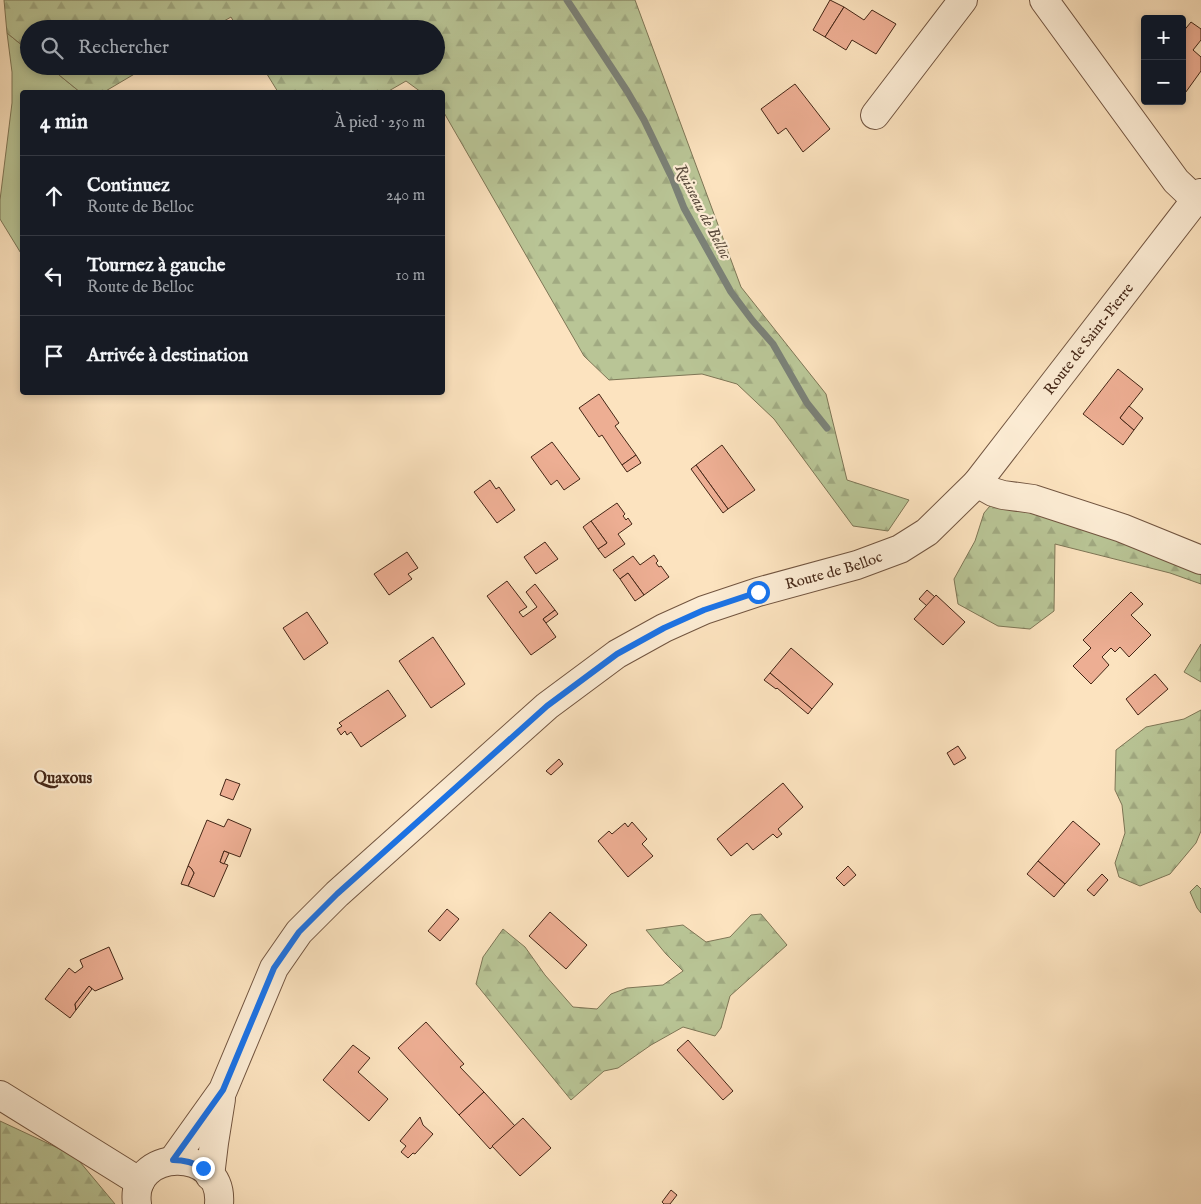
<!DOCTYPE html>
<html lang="fr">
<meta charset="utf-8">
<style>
:root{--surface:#171b24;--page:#20242c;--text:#f1f3f6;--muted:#9ea1a6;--line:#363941}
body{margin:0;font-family:"IM FELL English",serif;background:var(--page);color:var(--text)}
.controls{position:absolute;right:15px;top:15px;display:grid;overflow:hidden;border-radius:5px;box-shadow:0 2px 8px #0003}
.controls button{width:45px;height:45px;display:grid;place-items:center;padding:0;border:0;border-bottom:1px solid var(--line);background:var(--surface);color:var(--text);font:25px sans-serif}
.stop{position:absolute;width:15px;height:15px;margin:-11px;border:4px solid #1a73e8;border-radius:50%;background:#fff}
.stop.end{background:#1a73e8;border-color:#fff;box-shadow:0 1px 5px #0008}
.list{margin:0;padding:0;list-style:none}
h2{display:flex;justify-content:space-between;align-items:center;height:65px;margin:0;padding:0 20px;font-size:21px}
h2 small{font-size:16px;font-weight:400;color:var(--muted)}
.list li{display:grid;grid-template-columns:32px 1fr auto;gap:15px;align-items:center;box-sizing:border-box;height:80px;padding:0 20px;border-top:1px solid var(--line)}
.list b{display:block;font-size:19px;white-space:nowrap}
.list p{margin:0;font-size:16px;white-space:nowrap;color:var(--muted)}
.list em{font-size:16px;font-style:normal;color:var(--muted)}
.icon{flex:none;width:28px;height:28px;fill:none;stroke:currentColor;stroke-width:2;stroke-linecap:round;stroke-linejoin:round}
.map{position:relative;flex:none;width:1201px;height:1204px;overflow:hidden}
.search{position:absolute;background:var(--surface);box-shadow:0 2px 8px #0003;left:20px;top:20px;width:425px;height:55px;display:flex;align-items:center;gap:12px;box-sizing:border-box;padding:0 18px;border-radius:28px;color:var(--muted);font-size:19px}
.panel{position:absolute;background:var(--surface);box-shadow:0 2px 8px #0003;left:20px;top:90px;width:425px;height:305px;border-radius:5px}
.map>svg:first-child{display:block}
.green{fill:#b9c596;stroke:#7e7656}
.forest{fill:url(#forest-firs);stroke:#7e7656}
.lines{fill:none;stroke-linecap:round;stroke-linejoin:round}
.stream{stroke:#7b8177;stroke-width:7}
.building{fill:#edae93;stroke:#442616}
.minor-casing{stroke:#725540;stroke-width:30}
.minor{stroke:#fdedd5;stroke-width:28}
.route{stroke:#1a73e8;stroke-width:6}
.labels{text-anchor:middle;stroke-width:4.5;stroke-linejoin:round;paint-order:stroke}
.street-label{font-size:15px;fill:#442616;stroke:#fdedd5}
.water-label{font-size:16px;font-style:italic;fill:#5b4c3e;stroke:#fdedd5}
.neighbourhood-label{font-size:16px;font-weight:bold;fill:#442616;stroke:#fdedd5}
</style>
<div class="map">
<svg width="1201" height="1204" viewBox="0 0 1201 1204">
<defs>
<pattern id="forest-firs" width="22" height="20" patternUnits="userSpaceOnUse" patternTransform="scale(1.25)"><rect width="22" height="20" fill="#b9c596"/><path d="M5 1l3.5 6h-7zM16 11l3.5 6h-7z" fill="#a0a981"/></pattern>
</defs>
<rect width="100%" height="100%" fill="#fce3bf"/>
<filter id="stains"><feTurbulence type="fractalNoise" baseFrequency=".004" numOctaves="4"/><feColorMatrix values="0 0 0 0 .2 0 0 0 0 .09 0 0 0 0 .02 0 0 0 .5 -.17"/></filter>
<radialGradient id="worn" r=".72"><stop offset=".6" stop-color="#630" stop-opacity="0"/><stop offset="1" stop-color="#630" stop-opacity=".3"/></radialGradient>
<!-- green -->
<g class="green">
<polygon points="7,33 29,51 29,66 48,66 80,92 22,92 22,255 0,219 0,200 12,103 12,72"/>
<polygon points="1197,885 1201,889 1201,913 1197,908 1190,892"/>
</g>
<!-- forest -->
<g class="forest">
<polygon points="4,0 635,0 741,287 826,394 847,480 909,500 888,531 853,526 774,419 737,384 702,374 609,380 584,356 443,111 442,92 421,92 406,81 387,92 278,92 262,66 436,66 436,29 238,29 231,17 210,29 29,29 29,51 7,33"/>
<polygon points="48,66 148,66 104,92 80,92"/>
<polygon points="995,500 1146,549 1201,572 1201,584 1170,573 1055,544 1054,611 1030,629 998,626 958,604 954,579 975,541 984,513"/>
<polygon points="1201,644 1201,682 1184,672"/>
<polygon points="1201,710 1201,831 1196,843 1170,874 1140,886 1119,877 1115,863 1125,833 1122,805 1115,790 1116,750 1146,727 1184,719"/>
<polygon points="761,914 787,945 730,996 721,1028 715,1036 683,1027 651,1045 618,1068 604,1071 571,1100 476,984 483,957 503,929 525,947 545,975 573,1007 597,1009 611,994 627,988 663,985 683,971 666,954 646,930 683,925 706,942 730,937 751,915"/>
<polygon points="0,1121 75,1156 115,1204 0,1204"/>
</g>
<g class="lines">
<!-- stream -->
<polyline class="stream" points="567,0 627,91 644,120 672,178 684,208 731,292 752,320 773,344 807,403 827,428"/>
</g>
<!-- building -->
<g class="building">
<polygon points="830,0 844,7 825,37 813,30"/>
<polygon points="844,7 864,20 872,10 896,24 876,54 852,40 846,50 825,37"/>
<polygon points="1191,22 1201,29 1201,40 1193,50 1201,57 1201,71 1183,96 1182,48 1184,46 1182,45 1182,33"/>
<polygon points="795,84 830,129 803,152 786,128 778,134 761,109"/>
<polygon points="1118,369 1143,389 1120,418 1134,430 1123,445 1083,414"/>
<polygon points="599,394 619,423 615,426 636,455 622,465 602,435 599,437 579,408"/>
<polygon points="1129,406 1143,418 1134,430 1120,418"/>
<polygon points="552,442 580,479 564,490 557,480 551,485 531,457"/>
<polygon points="722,445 755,490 728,509 696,465"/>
<polygon points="636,455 641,463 627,472 622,465"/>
<polygon points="696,465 728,509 723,513 691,469"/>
<polygon points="490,480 496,489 499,487 515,510 497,523 474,492"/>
<polygon points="617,503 625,514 623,516 626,520 628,518 632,524 618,534 625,544 605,558 598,549 607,543 591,521"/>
<polygon points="591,521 607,543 598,549 583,527"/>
<polygon points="545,542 558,559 536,574 524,557"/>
<polygon points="407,552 418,568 408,574 412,579 389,595 374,574"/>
<polygon points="654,555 658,561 656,563 659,567 661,566 669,577 644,595 628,573 620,579 613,570 633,556 640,565"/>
<polygon points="628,573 644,595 635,601 620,579"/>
<polygon points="507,581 527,607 519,612 523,617 537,607 526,592 535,584 555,610 543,619 556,637 531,655 487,596"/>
<polygon points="927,590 935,597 927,606 919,599"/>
<polygon points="1131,592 1143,604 1131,615 1151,635 1129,657 1120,647 1115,652 1111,648 1102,657 1109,665 1091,684 1073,666 1091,648 1083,640"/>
<polygon points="936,595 965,622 943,645 914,619"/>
<polygon points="555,610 558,614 546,623 543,619"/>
<polygon points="307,612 328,643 304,660 283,628"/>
<polygon points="433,637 465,684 431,708 399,661"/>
<polygon points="791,648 833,684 812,709 770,673"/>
<polygon points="770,673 812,709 808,714 777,688 776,689 764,680"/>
<polygon points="1155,674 1168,689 1138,715 1126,699"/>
<polygon points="388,690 406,716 361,747 351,732 347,735 345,731 341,735 337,729 342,726 339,723"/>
<polygon points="958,746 966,758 954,765 947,753"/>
<polygon points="559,759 563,764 551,775 546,771"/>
<polygon points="226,779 240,784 233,800 220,795"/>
<polygon points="783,783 803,807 778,829 782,834 777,838 773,834 753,850 747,843 731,856 717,839"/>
<polygon points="228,819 251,829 240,857 224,851 220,862 228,865 214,897 188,886 194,873 191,868 188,866 207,820 224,827"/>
<polygon points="1073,821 1100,844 1065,884 1038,861"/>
<polygon points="632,822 647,839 642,844 653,856 628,877 598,841 609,831 612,834 625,823 628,827"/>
<polygon points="224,851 229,853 224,864 220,862"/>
<polygon points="1038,861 1065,884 1054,897 1027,874"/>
<polygon points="188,866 191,868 194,873 188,886 181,884"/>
<polygon points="848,866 856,875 844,886 836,878"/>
<polygon points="1102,874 1108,880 1094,896 1087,890"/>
<polygon points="447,909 459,919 440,941 428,931"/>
<polygon points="550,912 587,945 566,969 529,936"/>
<polygon points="109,947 123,979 95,991 89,986 75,1004 76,1010 70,1018 45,999 69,968 75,973 83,967 80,960"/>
<polygon points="89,986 92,989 76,1010 75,1004"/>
<polygon points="426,1022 464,1064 460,1067 484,1092 459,1115 398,1048"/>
<polygon points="688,1040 733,1091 723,1100 677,1050"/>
<polygon points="353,1045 370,1058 358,1072 388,1099 369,1121 323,1080"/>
<polygon points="484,1092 515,1126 490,1149 459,1115"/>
<polygon points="420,1117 423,1125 433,1134 415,1154 413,1153 408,1158 401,1152 406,1146 400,1141"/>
<polygon points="523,1118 551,1148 520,1176 492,1146"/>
<polygon points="671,1190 677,1195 670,1204 664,1204 662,1202"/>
</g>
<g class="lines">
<!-- minor casing -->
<g class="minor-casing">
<g id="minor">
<polyline points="1044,0 1176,181 1196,200"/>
<polyline points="875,115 963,0"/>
<polyline points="977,483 993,492 1003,495 1033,499 1122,528 1201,560"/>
<polyline points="0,1095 140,1182"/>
<path id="s1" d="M173,1160L223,1090L274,968L299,932L337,894L547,706L617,654L664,628L704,610L758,592L857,565L900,549L927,532L977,483L1201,193"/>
<polyline points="210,1176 214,1143 221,1099"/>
<path d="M137,1204C129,1148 224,1145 219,1204"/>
</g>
</g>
<!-- minor -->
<use href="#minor" class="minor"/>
</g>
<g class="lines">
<!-- route -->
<path class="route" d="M203,1168C193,1162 185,1160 173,1160L223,1090L274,968L299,932L337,894L547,706L617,654L664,628L704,610L758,592"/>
</g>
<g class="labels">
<!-- street labels -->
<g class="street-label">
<text dy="5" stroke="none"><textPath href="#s1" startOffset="1272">Route de Saint-Pierre</textPath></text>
<text dy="5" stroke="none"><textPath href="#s1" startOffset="918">Route de Belloc</textPath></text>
</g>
<!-- water labels -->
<g class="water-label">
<text transform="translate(704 211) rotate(63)" y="6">Ruisseau de Belloc</text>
</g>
<!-- neighbourhood labels -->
<g class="neighbourhood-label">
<text x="63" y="783">Quaxous</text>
</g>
</g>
<rect width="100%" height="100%" filter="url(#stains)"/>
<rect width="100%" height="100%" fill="url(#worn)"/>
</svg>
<div class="controls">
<button>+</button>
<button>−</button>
</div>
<div class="stop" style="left:758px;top:592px"></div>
<div class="stop end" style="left:203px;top:1168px"></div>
<div class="search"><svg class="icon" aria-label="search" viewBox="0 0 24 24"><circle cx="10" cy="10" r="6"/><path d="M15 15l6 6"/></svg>Rechercher</div>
<section class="panel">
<h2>4 min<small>À pied · 250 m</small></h2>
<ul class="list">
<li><svg class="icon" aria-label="ahead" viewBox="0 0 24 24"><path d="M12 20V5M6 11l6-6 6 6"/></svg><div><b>Continuez</b><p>Route de Belloc</p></div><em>240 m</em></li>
<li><svg class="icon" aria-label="left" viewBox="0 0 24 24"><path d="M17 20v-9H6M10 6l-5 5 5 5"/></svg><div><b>Tournez à gauche</b><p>Route de Belloc</p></div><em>10 m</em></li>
<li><svg class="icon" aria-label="arrive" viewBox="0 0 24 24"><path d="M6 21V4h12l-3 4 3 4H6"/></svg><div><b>Arrivée à destination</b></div></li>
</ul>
</section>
</div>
